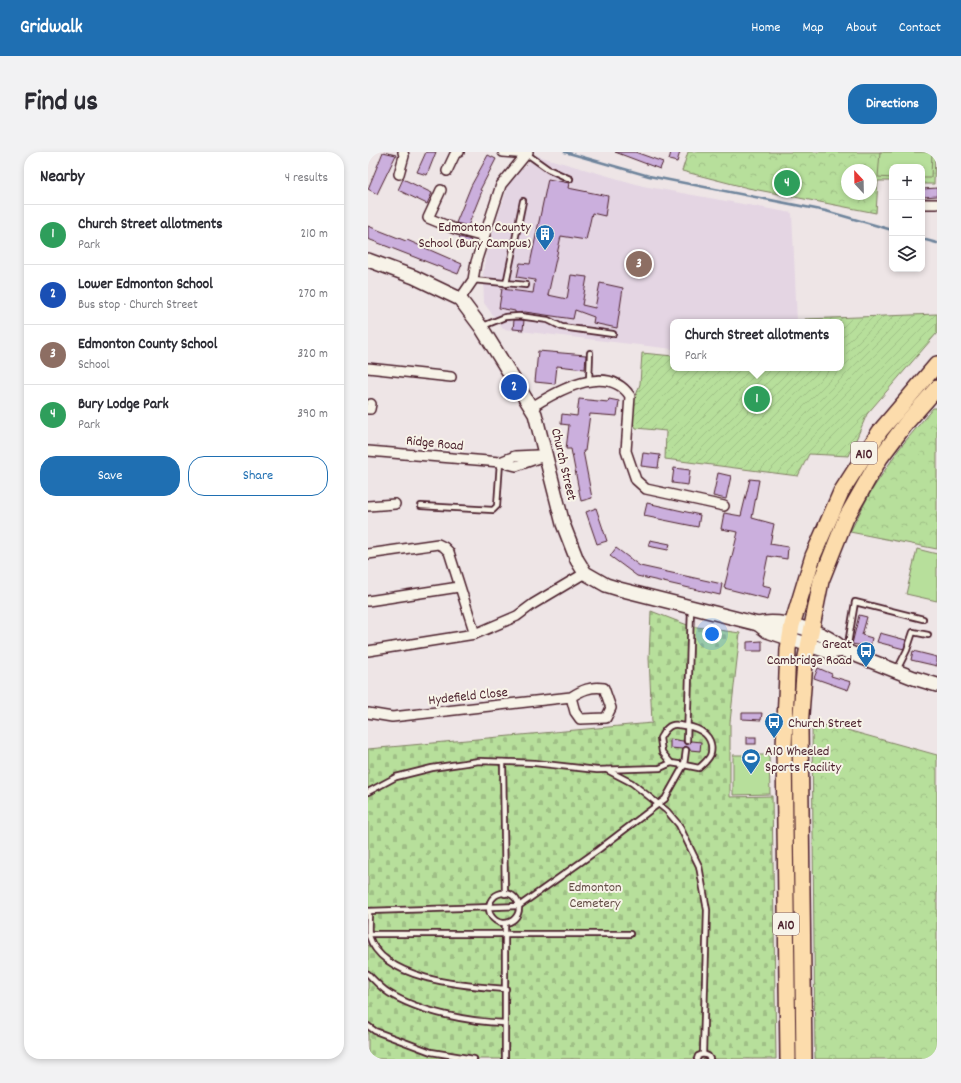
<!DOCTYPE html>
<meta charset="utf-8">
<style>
:root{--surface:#fff;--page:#f2f2f3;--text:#2b2b33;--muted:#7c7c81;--line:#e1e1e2;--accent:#1f6fb2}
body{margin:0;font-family:Dekko,sans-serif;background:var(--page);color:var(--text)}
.controls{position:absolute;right:12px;top:12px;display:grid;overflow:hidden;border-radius:8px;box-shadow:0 2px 6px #0003}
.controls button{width:36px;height:36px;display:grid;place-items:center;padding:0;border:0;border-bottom:1px solid var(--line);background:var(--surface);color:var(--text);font:20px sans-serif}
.compass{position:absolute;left:473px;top:12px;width:36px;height:36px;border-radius:50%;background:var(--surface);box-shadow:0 2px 6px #0003;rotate:338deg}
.you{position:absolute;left:344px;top:482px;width:14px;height:14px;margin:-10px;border:3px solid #fff;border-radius:50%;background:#1a73e8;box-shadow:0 0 0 6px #1a73e833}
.badge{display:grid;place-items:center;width:26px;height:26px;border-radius:50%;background:var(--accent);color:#fff;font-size:13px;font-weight:700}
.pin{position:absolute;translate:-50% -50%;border:2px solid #fff;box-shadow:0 1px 4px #0006}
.popup{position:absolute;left:302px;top:167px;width:174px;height:52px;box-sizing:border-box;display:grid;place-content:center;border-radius:8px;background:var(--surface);filter:drop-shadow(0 1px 3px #0005);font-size:13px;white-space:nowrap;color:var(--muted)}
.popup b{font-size:15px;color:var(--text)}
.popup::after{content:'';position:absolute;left:50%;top:100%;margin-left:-8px;border:8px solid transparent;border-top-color:var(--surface)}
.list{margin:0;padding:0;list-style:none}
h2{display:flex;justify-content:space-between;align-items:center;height:52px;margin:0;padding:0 16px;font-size:17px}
h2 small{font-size:13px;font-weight:400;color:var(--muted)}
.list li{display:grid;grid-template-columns:26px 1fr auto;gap:12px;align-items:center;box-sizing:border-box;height:60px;padding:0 16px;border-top:1px solid var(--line)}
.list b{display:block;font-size:15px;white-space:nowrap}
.list p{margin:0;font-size:13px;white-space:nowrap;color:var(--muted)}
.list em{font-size:13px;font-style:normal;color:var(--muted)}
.actions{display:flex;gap:8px;padding:12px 16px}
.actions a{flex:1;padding:9px 0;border:1px solid var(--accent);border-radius:16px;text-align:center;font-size:14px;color:var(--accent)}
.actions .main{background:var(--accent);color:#fff}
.icon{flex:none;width:22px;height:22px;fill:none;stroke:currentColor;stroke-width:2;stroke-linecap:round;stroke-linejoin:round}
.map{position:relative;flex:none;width:569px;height:907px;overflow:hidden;border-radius:16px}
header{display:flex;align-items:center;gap:24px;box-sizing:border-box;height:56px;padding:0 20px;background:var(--accent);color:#fff}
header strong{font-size:19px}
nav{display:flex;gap:22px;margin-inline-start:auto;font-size:14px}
.intro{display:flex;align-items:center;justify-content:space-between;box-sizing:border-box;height:96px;padding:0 24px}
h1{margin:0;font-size:28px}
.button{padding:10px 18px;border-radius:16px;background:var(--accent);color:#fff;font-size:14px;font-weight:700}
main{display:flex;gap:24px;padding:0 24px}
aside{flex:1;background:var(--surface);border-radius:16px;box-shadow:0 2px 6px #0003}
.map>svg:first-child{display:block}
.built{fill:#e4d5e3}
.cemetery{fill:url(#cemetery-stones);stroke:#807f63}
.park{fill:url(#park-crowns);stroke:#807f63;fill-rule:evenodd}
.garden{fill:url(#garden-furrows);stroke:#807f63}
.pitch{fill:#b7df9b;stroke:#807f63}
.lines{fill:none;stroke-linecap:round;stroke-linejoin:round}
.stream{stroke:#6e849c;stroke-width:2.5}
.building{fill:#cbafdd;stroke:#4a1f2b}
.service-casing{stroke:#4a1f2b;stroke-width:8}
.minor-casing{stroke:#4a1f2b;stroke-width:12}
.secondary-casing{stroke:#4a1f2b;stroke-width:16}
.trunk-casing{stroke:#4a1f2b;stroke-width:18}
.service{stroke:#f7f3e8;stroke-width:4.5}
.minor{stroke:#f7f3e8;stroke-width:9}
.secondary{stroke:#f7f3e8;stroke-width:13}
.trunk{stroke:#fcdcac;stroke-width:15}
.labels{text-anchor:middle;stroke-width:4;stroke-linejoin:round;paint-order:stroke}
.shield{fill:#f7f3e8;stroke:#7e5f64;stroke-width:1}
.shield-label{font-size:13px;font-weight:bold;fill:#4a1f2b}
.poi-label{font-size:14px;fill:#4a1f2b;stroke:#f7f3e8;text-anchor:end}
.street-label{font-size:14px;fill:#4a1f2b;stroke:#f7f3e8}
.park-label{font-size:14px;fill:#654f47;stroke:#f7f3e8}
</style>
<header>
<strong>Gridwalk</strong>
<nav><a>Home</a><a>Map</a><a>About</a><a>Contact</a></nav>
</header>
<div class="intro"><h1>Find us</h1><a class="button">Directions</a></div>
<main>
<aside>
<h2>Nearby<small>4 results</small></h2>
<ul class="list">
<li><span class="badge" style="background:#2e9e5b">1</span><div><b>Church Street allotments</b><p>Park</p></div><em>210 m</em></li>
<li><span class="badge" style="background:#1a4fb4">2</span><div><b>Lower Edmonton School</b><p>Bus stop · Church Street</p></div><em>270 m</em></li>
<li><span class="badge" style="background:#8d6e63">3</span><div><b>Edmonton County School</b><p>School</p></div><em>320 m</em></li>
<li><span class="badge" style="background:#2e9e5b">4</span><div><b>Bury Lodge Park</b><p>Park</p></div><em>390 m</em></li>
</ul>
<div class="actions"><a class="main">Save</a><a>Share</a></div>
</aside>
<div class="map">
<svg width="569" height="907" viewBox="0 0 569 907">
<defs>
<pattern id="cemetery-stones" width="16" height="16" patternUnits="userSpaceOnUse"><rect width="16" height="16" fill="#b7df9b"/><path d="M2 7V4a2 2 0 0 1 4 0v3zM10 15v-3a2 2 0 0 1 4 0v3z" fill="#9fbf86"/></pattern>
<pattern id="park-crowns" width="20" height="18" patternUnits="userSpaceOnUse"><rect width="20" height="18" fill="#b7df9b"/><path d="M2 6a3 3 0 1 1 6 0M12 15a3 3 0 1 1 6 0" fill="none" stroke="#9fbf86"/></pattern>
<pattern id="garden-furrows" width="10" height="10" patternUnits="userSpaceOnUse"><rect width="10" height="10" fill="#b7df9b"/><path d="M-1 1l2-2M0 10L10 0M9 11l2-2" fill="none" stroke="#9fbf86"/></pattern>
</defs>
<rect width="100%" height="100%" fill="#eee5e6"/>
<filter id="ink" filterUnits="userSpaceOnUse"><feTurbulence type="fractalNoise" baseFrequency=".025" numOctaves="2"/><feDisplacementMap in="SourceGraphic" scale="8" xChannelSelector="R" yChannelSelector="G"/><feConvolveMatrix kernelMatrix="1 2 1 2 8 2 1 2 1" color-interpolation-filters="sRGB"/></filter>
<g filter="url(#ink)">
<!-- built -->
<polygon class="built" points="170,4 275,34 424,61 429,170 305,170 305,197 135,177 116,151 115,123 118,101 141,31 158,13"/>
<!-- cemetery -->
<polygon class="cemetery" points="283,459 322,474 372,481 362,570 362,645 404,644 408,907 0,907 0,597 284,571 281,506"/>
<!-- park -->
<g class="park">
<path d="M320,0H567L566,32H554V15H524V29H510L508,61L380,36L314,19ZM479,18H503V42H479Z"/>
<polygon points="565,256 569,256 569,397 482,380 502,341 531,297"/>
<polygon points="444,571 479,578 569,603 569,907 447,907"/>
</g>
<!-- garden -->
<polygon class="garden" points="569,162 569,181 499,262 481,304 441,302 430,324 297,307 298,279 268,276 261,264 272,232 274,201 305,204 305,216 473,216 473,170 437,170 437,167"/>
<!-- pitch -->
<g class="pitch">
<polygon points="512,0 564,0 563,26 554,26 554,15 524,15 524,26 510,25"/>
<polygon points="549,397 569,402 569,449 538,442"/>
<polygon points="365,603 401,603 402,642 365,643"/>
</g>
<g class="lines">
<!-- stream -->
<g class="stream">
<polyline points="197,0 281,24 458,59 524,78"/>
<polyline points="554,87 569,91"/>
</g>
</g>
<!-- building -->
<g class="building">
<polygon points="15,0 28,3 9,42 0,37"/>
<polygon points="58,0 68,0 59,23 49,20"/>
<polygon points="247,0 267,0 295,10 292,17"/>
<polygon points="303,0 312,0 309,10 301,8"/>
<polygon points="120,3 128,7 112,38 114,39 100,74 88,71 103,34"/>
<polygon points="35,27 64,41 59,52 30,38"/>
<polygon points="180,27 201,31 200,36 240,44 237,64 224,61 218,88 193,84 180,143 199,147 203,123 219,125 214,153 227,156 232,131 255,136 249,176 225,171 226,165 207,158 205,167 157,160 147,161 147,159 131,156 134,137 165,141 167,128 149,125 152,111 162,112"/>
<polygon points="569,36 569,44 556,45 555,37"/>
<polygon points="0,74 38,89 39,88 94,112 90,122 0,87"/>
<polygon points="92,85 103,88 100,94 90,90"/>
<polygon points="146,168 156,168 155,178 145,177"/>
<polygon points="170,199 218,203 217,217 189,214 187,232 167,230"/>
<polygon points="211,247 240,250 241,247 251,249 249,264 222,262 217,299 215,299 224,346 213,349 203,297 198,297 201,273 193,272 194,262 209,264"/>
<polygon points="275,301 292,303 290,316 273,314"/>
<polygon points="306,316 322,318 320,333 304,331"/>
<polygon points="350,321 363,324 358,347 345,344"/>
<polygon points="382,327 391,328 384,366 406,372 402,392 420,395 419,407 400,404 394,433 403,435 400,447 356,436 370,380 353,377 356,361 373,364"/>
<polygon points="279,351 332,363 330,375 276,364"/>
<polygon points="228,356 239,389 229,392 218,360"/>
<polygon points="282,388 302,392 300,398 280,394"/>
<polygon points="248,396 272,414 354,432 352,443 269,424 242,404"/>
<polygon points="491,463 499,465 494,483 504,486 502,495 484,492"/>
<polygon points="512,481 538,488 536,497 509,490"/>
<polygon points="394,489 394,499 379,499 379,490"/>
<polygon points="545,499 569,505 569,514 543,508"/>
<polygon points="450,516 464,522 463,524 483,530 480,538 446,526"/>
<polygon points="374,561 394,561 393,568 374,567"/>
<rect x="379" y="585" width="9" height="7"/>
<polygon points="302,587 315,589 318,593 323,589 333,590 332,599 322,598 318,594 314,597 302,596"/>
</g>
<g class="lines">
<!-- service casing -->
<g class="service-casing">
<g id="service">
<polyline points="159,2 180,17 202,27"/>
<polyline points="105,128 158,133"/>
<polyline points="138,132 155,49"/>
<polyline points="115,174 137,165 151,164 180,168 194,175 245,182"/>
<polyline points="221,229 222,201"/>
<polyline points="53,354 125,358 129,354 132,310"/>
<polyline points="479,498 487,450 555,467"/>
<polyline points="529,518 539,498 545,480 560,483"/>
<polyline points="319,589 323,456"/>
<polyline points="135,610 137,742"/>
<polyline points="239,618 264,631 299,659 311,673 331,714 339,758 335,902"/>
<polyline points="0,640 28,625 64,616 111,609 167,611 229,618 292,616 303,611"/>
<circle cx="136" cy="756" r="15"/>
<path d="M0,759L151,754L230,698L297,647L316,613L331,616C335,612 342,607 343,601C346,584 332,576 318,574C315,574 309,572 305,573C299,574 295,581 292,586L294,600L303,611L316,613L318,598"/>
<path d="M1,759C1,767 0,777 1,784C15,829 99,834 138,837"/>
<polyline points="1,782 262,782"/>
<path d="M0,822C7,829 13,836 21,841C51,860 102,870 137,871"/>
<polyline points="0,874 7,879 63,900 106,907"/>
<polyline points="137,907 137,772"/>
<polyline points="329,907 330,904 335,902 340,904 342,907"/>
</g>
</g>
<!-- minor casing -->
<g class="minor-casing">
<g id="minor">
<polyline points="135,0 159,2"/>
<polyline points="79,19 87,2 91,0"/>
<polyline points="31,22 36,4 35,0"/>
<polyline points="73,38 60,66 87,77 116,85"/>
<polyline points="554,52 569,52"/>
<polyline points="92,147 105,128 108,110 133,33 160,0"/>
<polyline points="0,216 83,225"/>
<path d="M164,255C189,239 239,210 262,244L258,299L268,328L278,337L356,354"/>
<polyline points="0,257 2,257 3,252"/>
<polyline points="0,299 132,310 148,314 179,303"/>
<polyline points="132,310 147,304 169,303"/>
<polyline points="0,354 27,352"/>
<polyline points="0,402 70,392 76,395 81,400 107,482"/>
<polyline points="0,449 91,435"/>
<polyline points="0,499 107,482 149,464 165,452 217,421"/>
<path d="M0,561L24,565L203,545C214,538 223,534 236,536L243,556L238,566L212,567L207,560L203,545"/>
</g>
</g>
<!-- secondary casing -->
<g class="secondary-casing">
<g id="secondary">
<path d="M0,108L46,125L92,147L113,175L167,262L195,372L209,408L217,421L238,433L251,437L390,472C413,466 460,480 475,498L546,526L569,533"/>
<polyline points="390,472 399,479 462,500 475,498"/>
</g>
</g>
<!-- trunk casing -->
<g class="trunk-casing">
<g id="trunk">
<polyline points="420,907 416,595 420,497 424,473 445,404 473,340 512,279 569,212"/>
<polyline points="436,907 432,575 437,510 453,429 478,366 512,306 539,270 569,236"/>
</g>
</g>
<!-- service -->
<use href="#service" class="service"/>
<!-- minor -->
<use href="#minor" class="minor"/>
<!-- secondary -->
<use href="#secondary" class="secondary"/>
<!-- trunk -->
<use href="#trunk" class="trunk"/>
</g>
</g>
<!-- icons -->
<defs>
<g id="building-pin" transform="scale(1)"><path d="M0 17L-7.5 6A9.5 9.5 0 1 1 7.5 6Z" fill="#1f6fb2" stroke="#f7f3e8"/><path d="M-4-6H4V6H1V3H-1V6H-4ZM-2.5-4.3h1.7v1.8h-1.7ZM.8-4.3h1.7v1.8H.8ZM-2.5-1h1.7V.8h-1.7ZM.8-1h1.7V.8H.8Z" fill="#fff"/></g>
<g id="bus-pin" transform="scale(1)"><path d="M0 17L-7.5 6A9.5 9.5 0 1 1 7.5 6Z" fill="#1f6fb2" stroke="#f7f3e8"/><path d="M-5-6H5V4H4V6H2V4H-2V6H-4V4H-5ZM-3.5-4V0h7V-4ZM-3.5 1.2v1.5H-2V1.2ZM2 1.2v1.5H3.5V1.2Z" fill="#fff"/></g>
<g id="stadium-pin" transform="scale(1)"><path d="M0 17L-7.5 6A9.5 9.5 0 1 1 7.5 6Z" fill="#1f6fb2" stroke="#f7f3e8"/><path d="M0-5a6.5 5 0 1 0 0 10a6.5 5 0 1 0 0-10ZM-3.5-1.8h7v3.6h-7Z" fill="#fff"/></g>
</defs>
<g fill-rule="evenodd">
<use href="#building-pin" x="177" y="82"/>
<use href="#bus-pin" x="498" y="499"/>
<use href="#bus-pin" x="406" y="570"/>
<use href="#stadium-pin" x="383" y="606"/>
</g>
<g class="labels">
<!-- shield labels -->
<g class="shield">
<rect x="483" y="290" width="26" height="22" rx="3"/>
<rect x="405" y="761" width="26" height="22" rx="3"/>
</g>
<g class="shield-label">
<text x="496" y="306">A10</text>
<text x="418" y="777">A10</text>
</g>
<!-- poi labels -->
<g class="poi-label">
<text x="163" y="79">Edmonton County<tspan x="163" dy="16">School (Bury Campus)</tspan></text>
<text x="484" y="496">Great<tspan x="484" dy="16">Cambridge Road</tspan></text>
<text x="420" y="575" text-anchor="start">Church Street</text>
<text x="397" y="603" text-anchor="start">A10 Wheeled<tspan x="397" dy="16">Sports Facility</tspan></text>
</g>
<!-- street labels -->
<g class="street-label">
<text transform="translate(67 290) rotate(6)" y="5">Ridge Road</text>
<text transform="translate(197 312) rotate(77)" y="5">Church Street</text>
<text transform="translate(100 543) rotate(-6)" y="5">Hydefield Close</text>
</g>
<!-- park labels -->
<g class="park-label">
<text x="227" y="739">Edmonton<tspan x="227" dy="16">Cemetery</tspan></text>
</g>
</g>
</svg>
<div class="controls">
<button>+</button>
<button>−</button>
<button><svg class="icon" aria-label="layers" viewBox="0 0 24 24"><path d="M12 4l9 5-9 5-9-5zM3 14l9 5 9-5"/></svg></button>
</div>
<svg class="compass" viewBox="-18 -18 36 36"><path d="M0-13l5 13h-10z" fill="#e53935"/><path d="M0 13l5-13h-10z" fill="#7c7c81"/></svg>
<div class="you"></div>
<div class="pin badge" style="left:389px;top:247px;background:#2e9e5b">1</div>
<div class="popup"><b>Church Street allotments</b>Park</div>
<div class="pin badge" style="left:146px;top:235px;background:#1a4fb4">2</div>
<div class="pin badge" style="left:271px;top:112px;background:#8d6e63">3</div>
<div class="pin badge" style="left:419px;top:31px;background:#2e9e5b">4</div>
</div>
</main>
